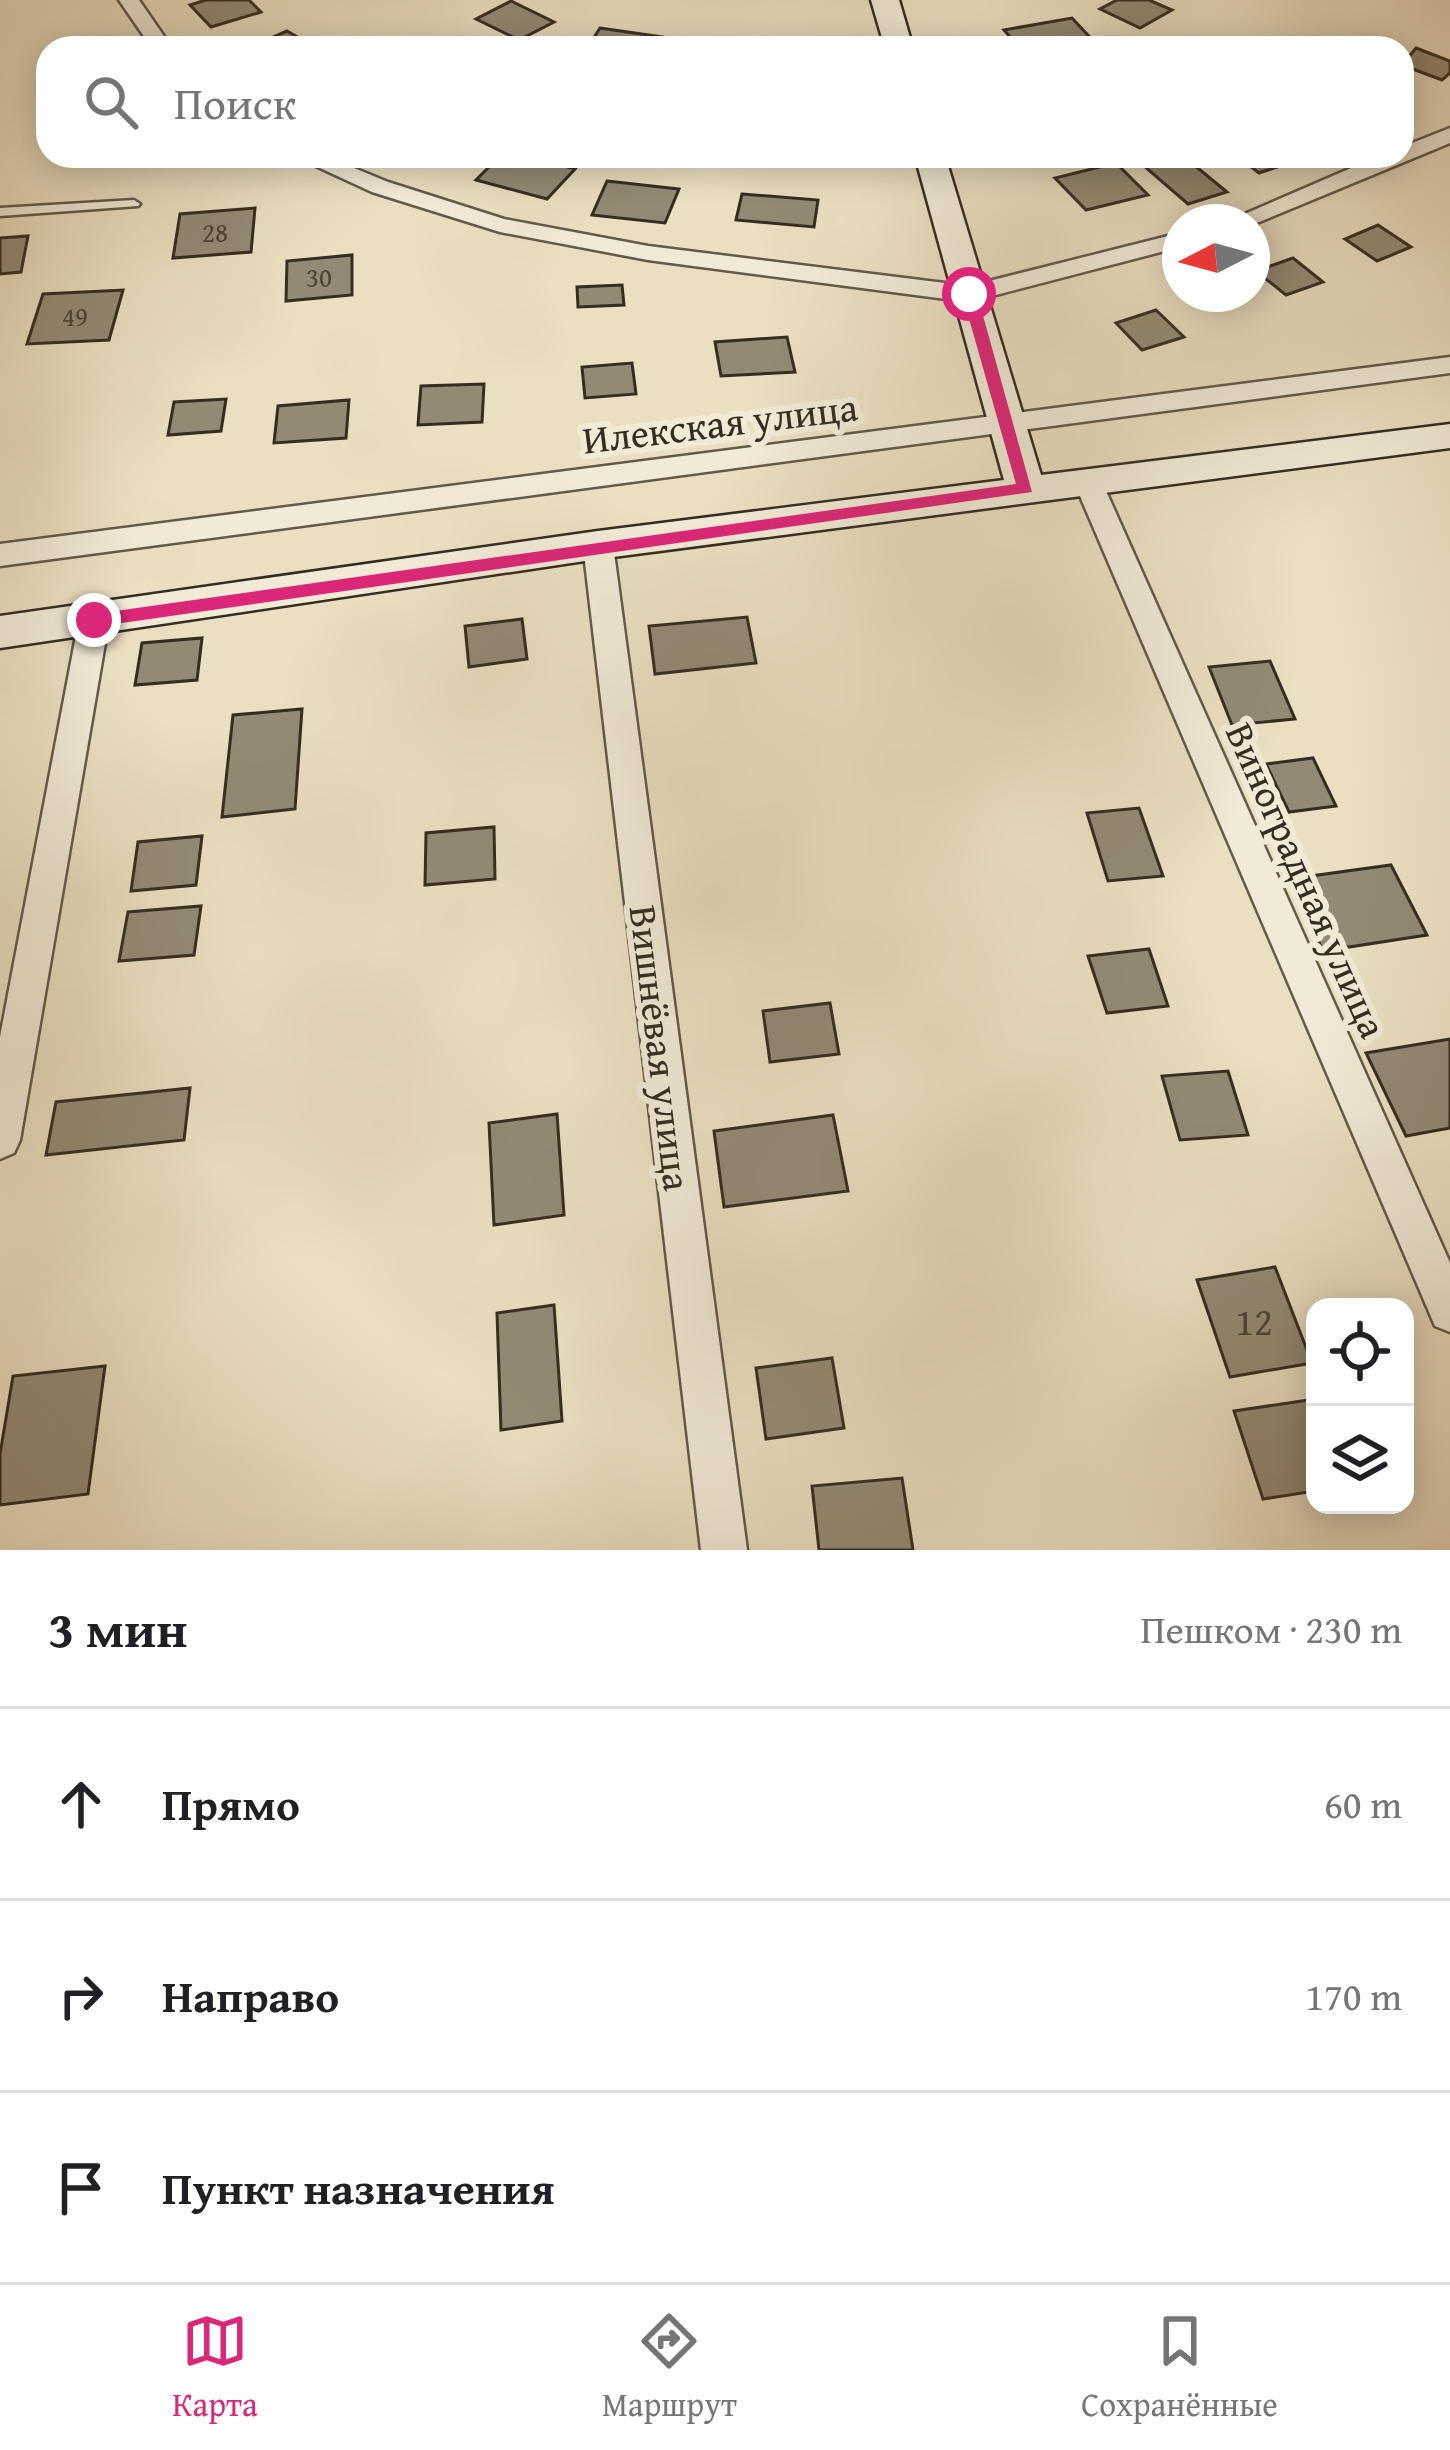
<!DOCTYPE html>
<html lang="ru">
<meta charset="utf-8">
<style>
:root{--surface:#fff;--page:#f6f6f6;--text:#202124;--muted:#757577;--line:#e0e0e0;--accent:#db2777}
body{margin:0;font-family:"Gentium Book Plus",serif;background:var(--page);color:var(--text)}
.controls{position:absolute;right:36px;bottom:36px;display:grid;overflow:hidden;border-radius:24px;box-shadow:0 6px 30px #0003}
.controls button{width:108px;height:108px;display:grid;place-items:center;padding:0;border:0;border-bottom:3px solid var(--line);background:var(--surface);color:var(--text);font:60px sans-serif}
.compass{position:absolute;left:1162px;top:204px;width:108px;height:108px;border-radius:50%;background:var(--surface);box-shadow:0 6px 30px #0003;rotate:264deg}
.stop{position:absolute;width:36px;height:36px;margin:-27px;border:9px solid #db2777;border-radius:50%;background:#fff}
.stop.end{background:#db2777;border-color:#fff;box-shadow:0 3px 12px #0008}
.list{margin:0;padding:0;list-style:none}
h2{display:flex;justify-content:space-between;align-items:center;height:156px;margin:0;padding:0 48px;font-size:51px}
h2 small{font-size:39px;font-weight:400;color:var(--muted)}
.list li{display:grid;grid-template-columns:78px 1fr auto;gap:36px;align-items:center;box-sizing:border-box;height:192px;padding:0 48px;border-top:3px solid var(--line)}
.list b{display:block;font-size:45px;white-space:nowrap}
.list em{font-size:39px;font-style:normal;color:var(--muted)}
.icon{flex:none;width:66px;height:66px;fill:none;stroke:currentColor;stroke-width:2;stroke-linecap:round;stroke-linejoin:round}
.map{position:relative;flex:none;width:1450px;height:1550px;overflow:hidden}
.search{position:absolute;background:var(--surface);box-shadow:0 6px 30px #0003;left:36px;right:36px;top:36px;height:132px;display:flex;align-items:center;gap:30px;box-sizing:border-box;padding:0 42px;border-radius:36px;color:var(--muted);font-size:45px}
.sheet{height:732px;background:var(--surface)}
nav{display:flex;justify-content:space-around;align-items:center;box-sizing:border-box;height:168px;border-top:3px solid var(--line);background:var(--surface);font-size:33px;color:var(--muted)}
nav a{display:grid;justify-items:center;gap:6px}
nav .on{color:var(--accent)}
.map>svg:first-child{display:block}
.building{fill:#938a75;stroke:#352d22;stroke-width:3}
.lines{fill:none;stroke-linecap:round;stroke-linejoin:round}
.lane-casing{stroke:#625a4a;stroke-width:5}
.street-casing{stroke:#625a4a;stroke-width:5}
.secondary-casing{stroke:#352d22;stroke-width:5}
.lane{fill:#f1ead7;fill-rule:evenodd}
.street{fill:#f1ead7;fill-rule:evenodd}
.secondary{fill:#f1ead7;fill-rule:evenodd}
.route{fill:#db2777}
.labels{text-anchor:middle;stroke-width:12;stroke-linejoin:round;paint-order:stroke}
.far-number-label{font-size:27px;fill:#4c4437}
.street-label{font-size:39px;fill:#352d22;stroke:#f1ead7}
.near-number-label{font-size:39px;fill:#4c4437}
</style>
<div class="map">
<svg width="1450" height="1550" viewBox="0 0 1450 1550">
<rect width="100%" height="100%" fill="#eadfc1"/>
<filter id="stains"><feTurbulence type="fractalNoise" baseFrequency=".00167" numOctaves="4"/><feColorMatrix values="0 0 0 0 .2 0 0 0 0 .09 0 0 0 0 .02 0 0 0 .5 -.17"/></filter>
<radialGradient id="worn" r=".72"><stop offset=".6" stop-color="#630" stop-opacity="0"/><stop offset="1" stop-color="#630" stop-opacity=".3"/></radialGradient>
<!-- building -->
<g class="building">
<polygon points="206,0 249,0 261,12 211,27 190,5"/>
<polygon points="1117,0 1149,0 1172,10 1140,28 1100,9"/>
<polygon points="511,1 554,22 519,40 476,19"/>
<polygon points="1072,18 1097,45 1020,48 1004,30"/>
<polygon points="600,28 662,37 655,48 587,48"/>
<polygon points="287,31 316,48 248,48"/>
<polygon points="1416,48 1450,61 1450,73 1442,80 1402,65"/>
<polygon points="500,156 525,156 575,169 547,199 476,180"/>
<polygon points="1183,156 1227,192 1188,204 1144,166"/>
<polygon points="1237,156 1293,156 1298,160 1259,173"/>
<polygon points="1116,163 1148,195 1086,210 1055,178"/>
<polygon points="607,181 679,189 665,223 592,215"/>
<polygon points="742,194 818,200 814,227 736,220"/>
<polygon points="255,208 251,252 173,258 180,214"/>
<polygon points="1378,225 1411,247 1377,261 1345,239"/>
<polygon points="28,236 21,272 0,274 0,238"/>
<polygon points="352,255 352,295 286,301 287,261"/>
<polygon points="1293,258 1323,282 1286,295 1256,271"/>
<polygon points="622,285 624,305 578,307 577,287"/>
<polygon points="123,290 109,340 27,344 43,294"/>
<polygon points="1156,310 1184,337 1142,350 1116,323"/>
<polygon points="787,337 795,372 721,376 715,342"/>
<polygon points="632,363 636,394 585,398 582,367"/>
<polygon points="484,384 482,422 418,425 421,386"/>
<polygon points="226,399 221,431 168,435 174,402"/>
<polygon points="349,400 346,438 274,443 278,406"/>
<polygon points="747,617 756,663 655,674 649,626"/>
<polygon points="522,619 527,659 469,667 465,626"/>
<polygon points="202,638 197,680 135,685 142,643"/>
<polygon points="1270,661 1295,719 1232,725 1209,667"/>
<polygon points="302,709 295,809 222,817 233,715"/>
<polygon points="1313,758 1336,806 1289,812 1266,764"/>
<polygon points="1139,808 1163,876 1108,881 1087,813"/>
<polygon points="494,827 495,879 425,885 426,833"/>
<polygon points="202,836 196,885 131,891 138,842"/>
<polygon points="1391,865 1427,935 1323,951 1289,879"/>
<polygon points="201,906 194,955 119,961 128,912"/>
<polygon points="1149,949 1168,1006 1107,1013 1088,956"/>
<polygon points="830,1003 839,1054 770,1062 763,1011"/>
<polygon points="1450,1039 1450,1128 1406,1136 1366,1053"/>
<polygon points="1228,1071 1248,1135 1180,1140 1162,1076"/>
<polygon points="190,1088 184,1140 46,1155 56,1102"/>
<polygon points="557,1114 564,1215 494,1225 489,1123"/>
<polygon points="833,1115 848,1191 724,1207 714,1131"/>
<polygon points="1275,1267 1312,1363 1230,1377 1197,1280"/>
<polygon points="554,1305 562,1421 501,1430 497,1313"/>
<polygon points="832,1358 844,1428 766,1439 756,1368"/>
<polygon points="105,1366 88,1494 0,1505 0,1454 13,1376"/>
<polygon points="1315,1399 1315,1491 1263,1499 1234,1411"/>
<polygon points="902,1478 913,1550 819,1550 812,1486"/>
</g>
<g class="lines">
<!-- lane casing -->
<g class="lane-casing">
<polygon id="lane" points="134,200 140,204 138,206 0,216 0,208"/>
</g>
<!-- street casing -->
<g class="street-casing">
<g id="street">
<polygon points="119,0 139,0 172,48 152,48"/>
<polygon points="1450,128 1450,143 1252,225 1226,222 1379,156 1402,156 1402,147"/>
<polygon points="294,156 325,156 388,182 504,219 648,246 969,286 1180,233 1180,247 969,302 648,260 500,232 372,192"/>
<polygon points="1450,357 1450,373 0,566 0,544"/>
<polygon points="1088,472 1102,482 1450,1263 1450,1332 1435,1326 1074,482"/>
<polygon points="598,535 613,545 747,1550 701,1550 583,545"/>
<polygon points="94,609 105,612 109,620 20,1140 14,1153 0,1159 0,1037 79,620 83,612"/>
</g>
</g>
<!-- secondary casing -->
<g class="secondary-casing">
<g id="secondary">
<polygon points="871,0 899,0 913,48 885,48"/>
<polygon points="915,156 945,156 1041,475 1450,424 1450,448 598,559 0,648 0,616 598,531 1004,480"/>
</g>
</g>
<!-- lane -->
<use href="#lane" class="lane"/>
<!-- street -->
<use href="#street" class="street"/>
<!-- secondary -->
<use href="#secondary" class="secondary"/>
</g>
<!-- route -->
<polygon class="route" points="969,289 977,294 1032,492 94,627 85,620 94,614 1016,484 962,294"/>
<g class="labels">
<!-- far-number labels -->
<g class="far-number-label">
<text x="215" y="242">28</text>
<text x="319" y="287">30</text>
<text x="75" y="326">49</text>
</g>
<!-- street labels -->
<g class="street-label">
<text transform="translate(720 423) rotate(-7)" y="14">Илекская улица</text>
<text transform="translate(1307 880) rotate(66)" y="14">Виноградная улица</text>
<text transform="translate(661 1048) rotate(83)" y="14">Вишнёвая улица</text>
</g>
<!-- near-number labels -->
<g class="near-number-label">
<text x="1254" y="1335">12</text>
</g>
</g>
<rect width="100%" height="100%" filter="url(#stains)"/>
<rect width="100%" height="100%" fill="url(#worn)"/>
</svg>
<div class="controls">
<button><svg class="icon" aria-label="locate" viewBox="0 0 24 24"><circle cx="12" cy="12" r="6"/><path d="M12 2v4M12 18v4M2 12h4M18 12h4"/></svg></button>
<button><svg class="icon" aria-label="layers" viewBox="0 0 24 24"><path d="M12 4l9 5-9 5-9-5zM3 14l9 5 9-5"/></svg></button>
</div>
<svg class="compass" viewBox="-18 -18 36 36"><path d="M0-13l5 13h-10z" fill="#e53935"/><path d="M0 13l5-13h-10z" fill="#757577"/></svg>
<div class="stop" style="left:969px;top:294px"></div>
<div class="stop end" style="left:94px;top:620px"></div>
<div class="search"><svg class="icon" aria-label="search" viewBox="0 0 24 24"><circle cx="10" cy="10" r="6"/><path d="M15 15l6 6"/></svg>Поиск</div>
</div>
<section class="sheet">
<h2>3 мин<small>Пешком · 230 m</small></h2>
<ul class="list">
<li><svg class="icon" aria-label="ahead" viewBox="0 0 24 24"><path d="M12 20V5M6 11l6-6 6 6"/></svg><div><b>Прямо</b></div><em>60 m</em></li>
<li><svg class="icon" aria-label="right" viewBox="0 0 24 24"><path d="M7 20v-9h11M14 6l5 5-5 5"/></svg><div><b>Направо</b></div><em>170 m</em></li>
<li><svg class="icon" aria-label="arrive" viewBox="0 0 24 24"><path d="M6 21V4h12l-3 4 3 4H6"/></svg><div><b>Пункт назначения</b></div></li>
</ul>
</section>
<nav>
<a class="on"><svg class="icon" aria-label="map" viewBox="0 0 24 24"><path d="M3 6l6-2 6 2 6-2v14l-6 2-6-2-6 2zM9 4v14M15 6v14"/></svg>Карта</a>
<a><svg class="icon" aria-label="directions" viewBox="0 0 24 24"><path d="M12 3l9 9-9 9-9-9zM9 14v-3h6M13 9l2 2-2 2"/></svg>Маршрут</a>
<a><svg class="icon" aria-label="saved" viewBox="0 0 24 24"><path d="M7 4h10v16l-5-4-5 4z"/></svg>Сохранённые</a>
</nav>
